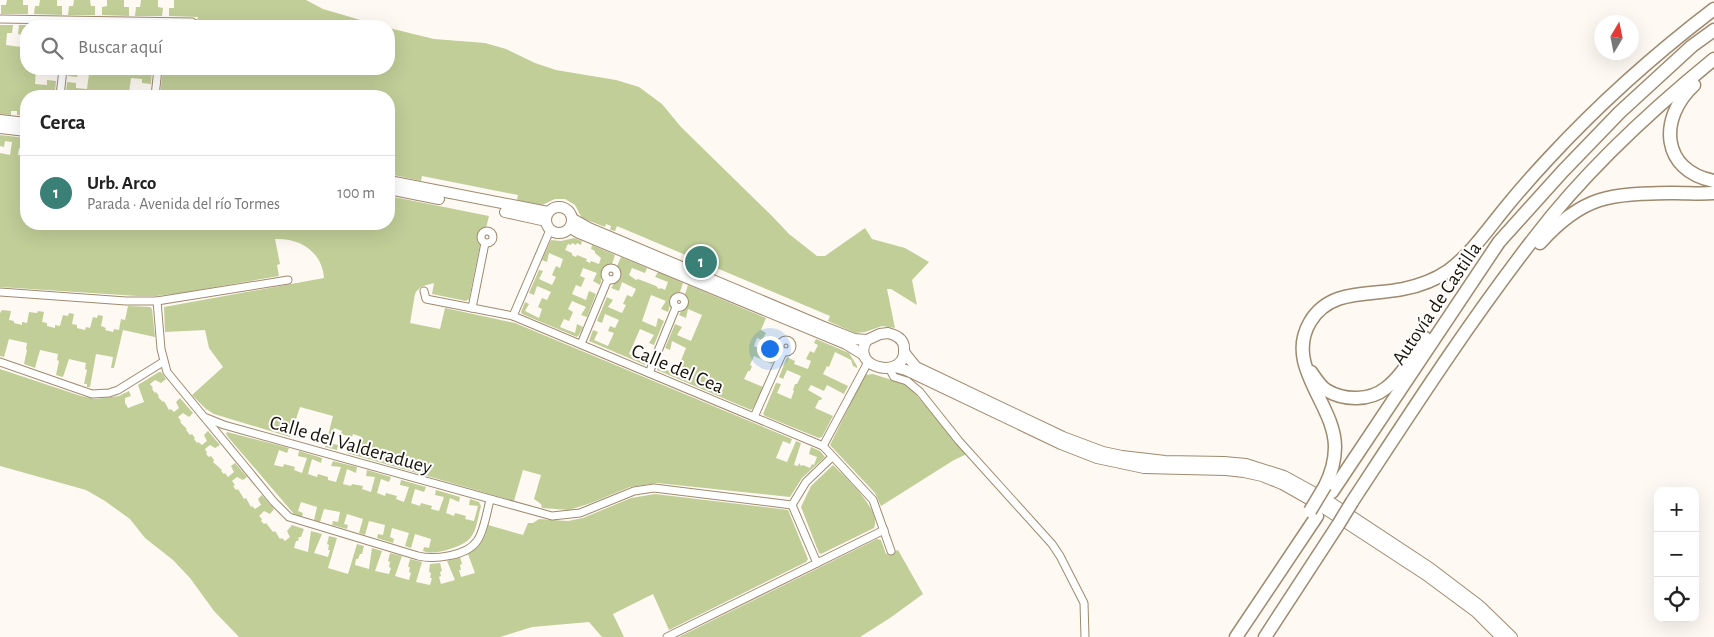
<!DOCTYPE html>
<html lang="es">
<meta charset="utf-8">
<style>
:root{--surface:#fff;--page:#f2f2f2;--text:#222;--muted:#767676;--line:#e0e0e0;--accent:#3a8076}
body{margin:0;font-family:"Alegreya Sans",sans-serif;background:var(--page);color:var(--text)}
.controls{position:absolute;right:15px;bottom:15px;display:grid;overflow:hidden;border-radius:10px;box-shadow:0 5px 20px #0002}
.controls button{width:45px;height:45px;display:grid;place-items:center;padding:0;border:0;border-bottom:1px solid var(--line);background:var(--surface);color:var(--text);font:25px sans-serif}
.compass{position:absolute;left:1594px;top:15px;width:45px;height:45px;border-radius:50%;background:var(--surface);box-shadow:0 5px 20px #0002;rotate:10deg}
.you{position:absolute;left:769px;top:348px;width:18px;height:18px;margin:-12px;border:4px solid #fff;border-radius:50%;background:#1a73e8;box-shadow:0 0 0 8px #1a73e833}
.badge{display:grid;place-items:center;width:32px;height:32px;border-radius:50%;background:var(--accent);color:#fff;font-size:16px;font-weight:700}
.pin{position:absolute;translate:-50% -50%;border:2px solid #fff;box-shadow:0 1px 5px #0006}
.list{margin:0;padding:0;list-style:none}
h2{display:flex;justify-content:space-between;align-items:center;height:65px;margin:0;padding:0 20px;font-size:21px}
h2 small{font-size:16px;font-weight:400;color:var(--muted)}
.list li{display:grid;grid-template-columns:32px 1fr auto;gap:15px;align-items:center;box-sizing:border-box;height:75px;padding:0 20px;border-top:1px solid var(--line)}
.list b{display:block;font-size:19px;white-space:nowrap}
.list p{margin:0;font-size:16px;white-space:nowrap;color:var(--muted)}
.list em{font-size:16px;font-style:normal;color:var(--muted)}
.icon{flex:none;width:28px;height:28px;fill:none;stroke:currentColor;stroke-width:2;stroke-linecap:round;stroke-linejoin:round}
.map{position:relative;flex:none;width:1714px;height:637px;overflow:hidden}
.search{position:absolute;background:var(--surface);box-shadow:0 5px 20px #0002;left:20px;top:20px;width:375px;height:55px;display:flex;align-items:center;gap:12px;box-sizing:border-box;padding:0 18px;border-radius:20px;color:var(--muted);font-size:19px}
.panel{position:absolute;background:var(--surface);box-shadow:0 5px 20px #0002;left:20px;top:90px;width:375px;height:140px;border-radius:20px}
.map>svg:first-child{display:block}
.green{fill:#c1ce98}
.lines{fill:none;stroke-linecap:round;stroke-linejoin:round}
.street-casing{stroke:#9e8a6e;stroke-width:9}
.secondary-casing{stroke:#9e8a6e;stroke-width:12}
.highway-casing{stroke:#9e8a6e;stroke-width:15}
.street{stroke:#fff;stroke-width:7}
.secondary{stroke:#fff;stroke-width:10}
.highway{stroke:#fff;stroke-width:12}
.highway-bridge-casing{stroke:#9e8a6e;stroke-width:15;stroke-linecap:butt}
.highway-bridge{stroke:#fff;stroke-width:12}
.labels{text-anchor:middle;stroke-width:4;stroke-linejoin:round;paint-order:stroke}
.street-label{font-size:20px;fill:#1a1308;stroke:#fff}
</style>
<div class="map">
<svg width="1714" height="637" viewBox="0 0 1714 637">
<rect width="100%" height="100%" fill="#fef9f3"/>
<!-- green -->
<g class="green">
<polygon points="7,0 23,0 23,5 28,5 28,14 1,14 1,5 6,5"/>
<polygon points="40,0 57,0 57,6 62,6 62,15 34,14 35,6 39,6"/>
<polygon points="74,0 90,0 91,6 95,6 95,15 68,15 69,6 73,6"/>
<polygon points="107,0 124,0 124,7 129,7 129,16 102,15 102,7 107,6"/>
<polygon points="141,0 158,0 158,7 163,8 162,16 135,16 136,7 140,7"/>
<polygon points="174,0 306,0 323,9 381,26 192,26 193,19 198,19 198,17 169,16 169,8 174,8"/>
<polygon points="0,25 13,25 12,33 7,33 6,45 21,47 23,35 18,34 19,25 44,25 26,26 26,69 36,69 35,84 47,85 47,80 56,81 55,92 51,96 34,94 26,96 26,116 17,115 17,111 11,111 11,115 0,114"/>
<polygon points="389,28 434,39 485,43 506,49 535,63 556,70 616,80 639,87 662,104 681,127 773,217 789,234 817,256 825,256 865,228 872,239 905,248 929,262 912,280 917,305 891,289 887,289 895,328 882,326 865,332 855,333 828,321 830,316 617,226 615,231 610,230 611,226 606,224 605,227 582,218 575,205 565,199 555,199 542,205 517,200 518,195 422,176 421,181 389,174 389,96 160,96 163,69 389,69"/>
<polygon points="69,69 152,69 151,84 142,83 142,79 131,78 129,93 141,94 142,90 150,91 150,96 68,96 66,93 67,82 76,83 76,88 87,89 89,74 78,72 77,77 68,76"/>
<path d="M0,135L26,138V149L19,148L18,155L26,156V224H389V196L489,216L486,228L481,229L477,235L480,245L469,299L466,301L432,294L434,283C426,285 419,286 415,294L410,323L440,329L445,308L515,323L792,439L790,444L783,441L776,458L787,462L796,441L801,443L794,465L798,466L799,463L801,466L803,465L810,468L812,464L814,465L817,457L809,454L811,447L820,451L825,457L802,478L790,497L657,483L630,487L591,503L569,510L542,508L541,504L534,499L541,475L523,470L514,501L347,453L349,448L358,451L362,437L353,434L352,437L341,434L342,431L334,428L329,443L338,445L337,450L325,447L333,416L300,407L290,437L214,414L206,409L192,395L223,367L209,348L205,330L165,332L164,307L324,278C322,252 301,238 275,239L280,264L277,265L279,276L181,293L156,296H137L0,287V153L10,155L12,142L5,141L4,147L0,146Z"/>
<path d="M574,238L582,241L581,245L577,243L576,245L572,243L571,245L568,244L565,250L572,253V255L576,257L577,255L587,259L586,261L590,263L591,261L599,264L601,258L595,253V251L591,249L592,245L615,255L612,264C598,265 604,276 600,285L593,281L597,273L583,268L580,276L585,278L581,287L576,285L572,294L586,300L589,291L596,294L587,317L581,315L586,307L572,301L568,309L573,312L569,321L564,319L560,327L575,333L577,324L583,327L579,335L577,337L522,314L521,312L525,302L529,304L525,311L539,318L542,309L538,307L542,298L547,300L551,292L537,286L534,295L529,293L539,270L543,271L539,279L552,285L556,277L552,275L556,266L560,268L563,259L549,253L547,262L542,260L551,240L561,241Z"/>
<path d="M621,257L647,268L645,273L632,268L629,275L636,280L638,279L656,286L659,289L661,288L665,290L668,282L655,277L658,272L683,283L680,292C667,293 672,303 668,312L661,309L666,301L651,295L642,321L656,327L658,318L664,321L654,345L649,343L654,335L640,329L629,354L643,361L645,352L650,354L645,365L589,341L593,330L598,332L594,340L608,346L614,333L608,331L610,326L615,328L619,320L605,314L602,323L597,321L607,297L613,300L608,307L622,313L626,305L623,304L627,295L632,297L636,289L622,282L619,291L611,288L620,275V270L617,266Z"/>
<path d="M688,285L766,318L761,330L766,333L762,340L757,338L754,346L768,352L769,349L777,353L772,364L754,356L750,365L752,366L750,371H748L744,379L763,387L753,408L751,410L657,370L661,358L666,360L661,368L676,373L686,348L672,341L670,350L665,348L675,324L682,327L677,335L691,341L702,315L688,309L686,318L679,315C683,307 693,304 685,294Z"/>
<polygon points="128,306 150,307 152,309 155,337 123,330 114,368 111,368 113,357 96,354 90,387 87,387 87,384 84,384 87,370 85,369 86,363 69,359 63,377 56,375 59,361 57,360 58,354 40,350 35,368 24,364 27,350 26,349 27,343 9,339 4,357 0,356 0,313 2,310 11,311 9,320 14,321 14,323 22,325 22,322 27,323 29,312 37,313 38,311 44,312 42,322 47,323 47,326 55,328 55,325 60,326 63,315 68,316 69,313 74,314 72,324 77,325 77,328 85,330 86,327 90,328 93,317 97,318 98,315 103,316 101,326 106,328 105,330 113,332 114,329 119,330 121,319 125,320"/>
<polygon points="816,339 849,353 857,366 857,368 853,366 851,360 835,352 829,367 827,366 823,374 848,386 844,394 827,385 824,391 811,385 808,390 822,398 821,400 819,400 815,408 833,416 822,437 819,438 765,416 763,414 776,383 781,384 777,393 791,399 794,391 793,390 795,384 797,384 801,376 787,370 783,379 779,377 787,357 795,361 794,364 808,369 811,361 806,359 810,351 814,353 818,345 814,343"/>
<path d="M0,369L81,396L95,399L119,396L129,391L131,396L125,398V403L128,408L144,402L138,385L159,372H161L166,379L161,383L155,380L150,384L153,388L152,389L155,393L156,392L159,396L158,397L163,402L164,401L169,410L171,409L174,412L179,408L176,402L180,398L193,413L189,417L183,413L178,417L181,421L180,422L187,429L186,430L190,435L192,434L195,438L194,439L197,443L198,442L202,445L207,441L204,435L208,431L220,445L215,448L210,445L205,449L207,453L206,454L209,457L211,456L214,460L213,462L222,470L221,471L224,474L225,473L228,477L234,472L231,466L235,463L247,477L243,480L237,477L232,481L235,485L233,486L236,490L238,489L244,499L246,498L251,507L252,506L255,509L261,505L258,499L262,495L274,509L270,514L264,511L259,516L262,519L261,521L264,524L266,523L273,532L275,531L280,539L282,538L285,541L290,537L287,531L292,525L304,529L301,537H299L298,541H296L294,548L308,552L311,531L322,534L314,553L328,557L330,550H328L329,545L327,544L329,536L337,538L328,568L348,574L357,544L364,546L362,554H360L358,559H356L355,565L369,569L372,548L382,551L375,571L389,574L391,568L389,567L390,562L388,561L390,553L402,556L395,576L409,580L411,573L409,572L410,567H408L410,559L422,562L416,582L430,585L432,578H430L431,573L429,572L430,564L440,563L442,571L440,572L441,576L439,577L441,584L455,580L447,561L460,557L462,564L460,565L461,570H459L461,577L475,573L468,554C481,547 485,539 488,525L523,535L528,523H533L539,519L568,521L583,518L631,498L655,494L788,510L808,559L806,562L669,630L653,594L613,614L624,637H602L589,622L532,627L500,637H239L214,611L190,578L173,560L145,538L130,519L105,501L86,490L0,466Z"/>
<polygon points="873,374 904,384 911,389 967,454 954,460 881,506 875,493 830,445 865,375"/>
<path d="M227,432L289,448L287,453L279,450L274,465L283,467L284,464L295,467L294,470L302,473L307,458L298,456L299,451L322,458L321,463L312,459L308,474L317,477L318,474L328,477V480L336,482L341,467L331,466L333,461L357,467L356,473L347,469L343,484L351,486L352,484L363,486L362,489L371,492L375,477L366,476L367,470L391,477L389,482L381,479L377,493L385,496L386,493L397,496L396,499L404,502L409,487L400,485L401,480L426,487L424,492L415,489L411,503L420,506L421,503L432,506L431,509L439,511L444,497L435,495L436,490L460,497L459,502L450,498L446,513L454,516L455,513L466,516L465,519L474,521L478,506L469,505L470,499L479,502L481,506C474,533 477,541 447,550C438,552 432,554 423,551L424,547L429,548L431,539L415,534L411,548L405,546L409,533L392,528L390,537L394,539L393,543L377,538L378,534L383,535L385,525L369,521L365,535L359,533L363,519L347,514L344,524L348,525L347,529L332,525L333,521L338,522L340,512L324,509L320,522L314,520L317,507L301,502L298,511L303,513L302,517L294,514L228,437L226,434Z"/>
<path d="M833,465C845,477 882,510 874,528L821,554L819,553L801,507L811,486Z"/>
<polygon points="877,539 881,540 886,554 898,550 923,594 890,618 860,637 679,637"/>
</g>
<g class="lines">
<!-- street casing -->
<g class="street-casing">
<g id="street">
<polyline points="0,19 192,22"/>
<polyline points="60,96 63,69"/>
<polyline points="155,96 158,69"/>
<circle cx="487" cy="237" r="6"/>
<circle cx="611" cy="274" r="6"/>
<polyline points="424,291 426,299 513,316 823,446 873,500 891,551"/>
<polyline points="0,292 126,301 157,301 288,280"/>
<circle cx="679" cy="302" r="5.5"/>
<polyline points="157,301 161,349 167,372 204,417 224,425 552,516 580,513 634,491 654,488 792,505"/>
<polyline points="472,308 485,243"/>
<polyline points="513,316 550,230"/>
<circle cx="786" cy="346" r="6"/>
<polyline points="581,344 608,279"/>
<polyline points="0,362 92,394 109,393 118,390 163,362"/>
<polyline points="889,368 894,377 907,381 920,392 959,441 1052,544 1060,556 1084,603 1085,637"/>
<polyline points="649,373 676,307"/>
<polyline points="754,417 783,352"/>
<path d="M205,418L274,502L289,517L418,556C434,560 467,556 477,541C484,532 487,511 490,500"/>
<polyline points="823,446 868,362"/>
<polyline points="792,505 806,482 832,457"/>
<polyline points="792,505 817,563"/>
<polyline points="667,637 884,530"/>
</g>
</g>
<!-- secondary casing -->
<g class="secondary-casing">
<g id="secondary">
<polyline points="0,120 26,123"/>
<polyline points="0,128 26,131"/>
<polyline points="389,181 548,212"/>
<polyline points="389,189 439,199"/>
<circle cx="559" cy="220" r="13"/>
<polyline points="505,212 546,221"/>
<polyline points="573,219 589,228 824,327 854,339 867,340"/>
<polyline points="570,228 579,233 846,344 864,355"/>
<path d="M888,333C896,335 904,339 904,348C908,381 848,369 867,340L880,334Z"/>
<polyline points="904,352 916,367 1063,437 1103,452 1122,456 1165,461 1224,462 1246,464 1284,476 1324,498 1430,568 1480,606 1512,637"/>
<polyline points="895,367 906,370 1061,444 1097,458 1144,468 1226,470 1244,472 1262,476 1282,484 1319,505 1426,575 1476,612 1501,637"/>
</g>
</g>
<!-- highway casing -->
<g class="highway-casing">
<g id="highway">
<path d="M1694,85C1658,118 1661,171 1714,181"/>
<path d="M1540,243C1585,193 1613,194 1675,193C1688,193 1701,194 1714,193"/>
<path d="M1311,372C1315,378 1320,386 1326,390C1344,401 1370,401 1386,388C1402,376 1413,355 1425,338"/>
<path d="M1325,486C1331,474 1335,461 1335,447C1335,404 1284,366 1310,322C1330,288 1370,296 1403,289C1418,286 1435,280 1448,271C1471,254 1488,229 1506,207C1520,190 1534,174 1549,158C1599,104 1655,54 1714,9"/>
<polyline points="1332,492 1499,242 1563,171 1620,112 1692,46 1714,30"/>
<path d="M1352,502C1411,412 1469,322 1535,237C1586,170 1649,112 1714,59"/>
<polyline points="1236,637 1317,516"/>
<polyline points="1265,637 1338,525"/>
</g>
</g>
<!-- street -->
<use href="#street" class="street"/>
<!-- secondary -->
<use href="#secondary" class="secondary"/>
<!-- highway -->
<use href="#highway" class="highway"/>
<!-- highway-bridge casing -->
<g class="highway-bridge-casing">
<g id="highway-bridge">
<polyline points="1310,511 1325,486"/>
<polyline points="1338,525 1352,502"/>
</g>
</g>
<!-- highway-bridge -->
<use href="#highway-bridge" class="highway-bridge"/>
</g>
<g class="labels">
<!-- street labels -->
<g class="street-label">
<text transform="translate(1436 303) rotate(-56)" y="7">Autovía de Castilla</text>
<text transform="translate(678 368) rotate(23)" y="7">Calle del Cea</text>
<text transform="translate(351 444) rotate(16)" y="7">Calle del Valderaduey</text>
</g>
</g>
</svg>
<div class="controls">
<button>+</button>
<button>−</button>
<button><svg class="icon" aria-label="locate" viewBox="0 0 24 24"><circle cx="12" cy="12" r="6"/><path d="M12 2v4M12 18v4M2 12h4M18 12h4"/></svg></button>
</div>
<svg class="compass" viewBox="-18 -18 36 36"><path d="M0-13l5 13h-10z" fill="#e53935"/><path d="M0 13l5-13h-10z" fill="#767676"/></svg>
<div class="you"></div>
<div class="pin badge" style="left:701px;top:262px">1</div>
<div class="search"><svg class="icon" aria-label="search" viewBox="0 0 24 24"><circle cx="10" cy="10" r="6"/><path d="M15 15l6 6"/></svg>Buscar aquí</div>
<section class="panel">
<h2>Cerca<small></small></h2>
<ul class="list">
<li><span class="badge">1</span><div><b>Urb. Arco</b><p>Parada · Avenida del río Tormes</p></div><em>100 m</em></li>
</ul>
</section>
</div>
